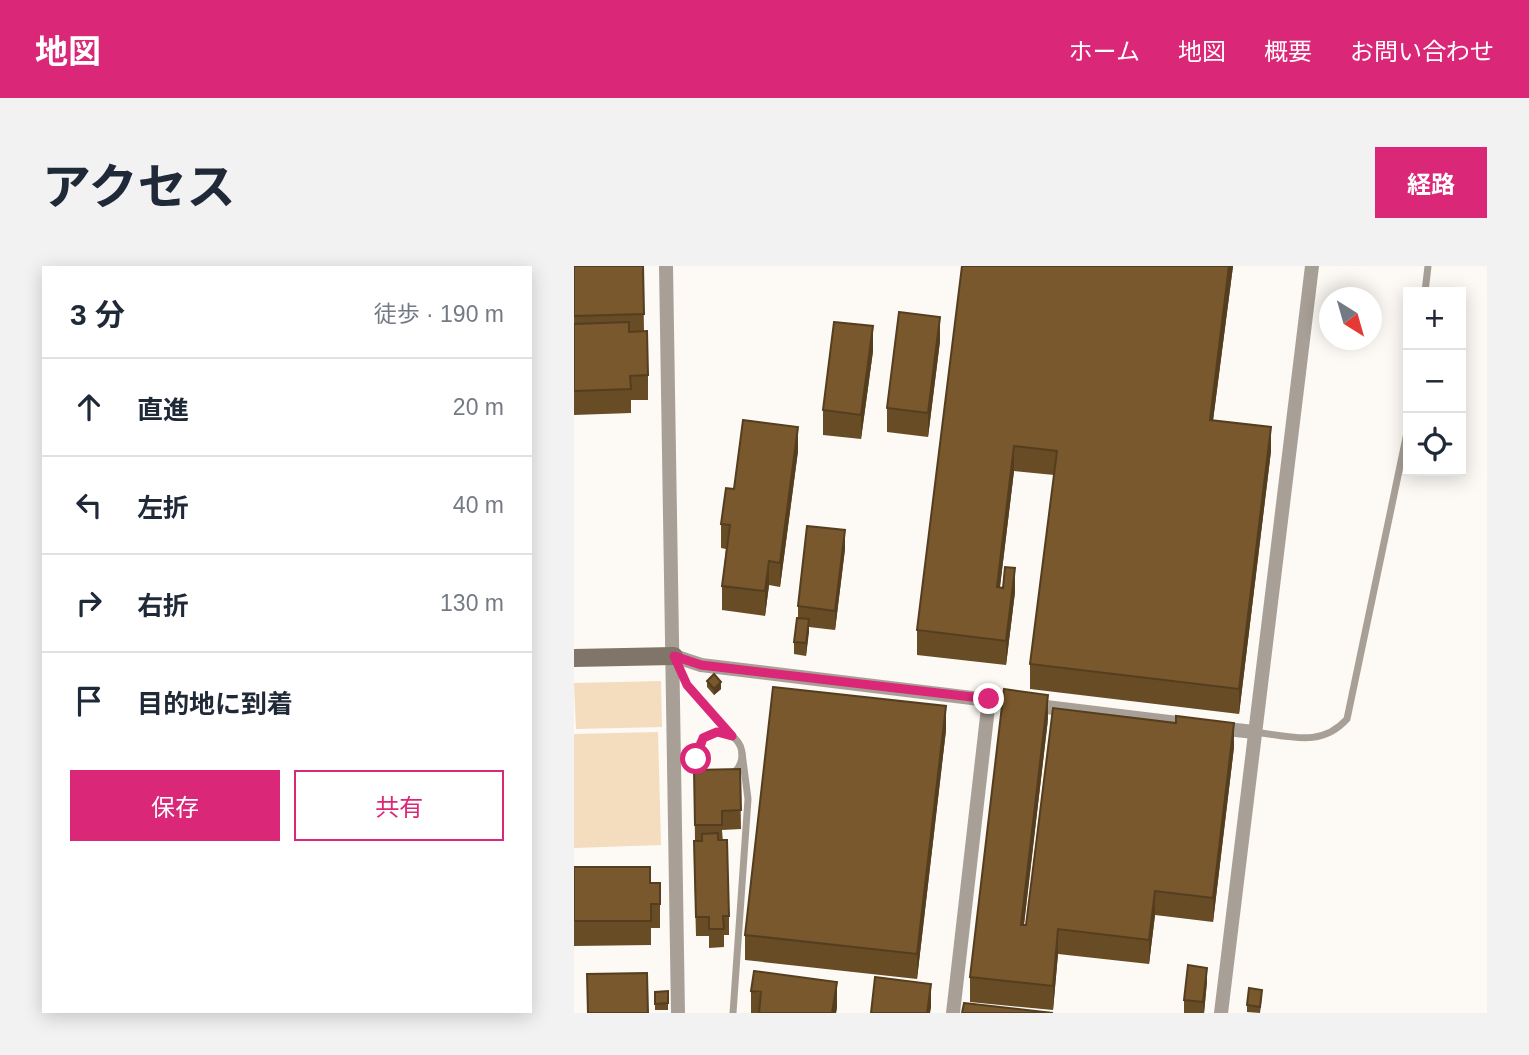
<!DOCTYPE html>
<html lang="ja">
<meta charset="utf-8">
<style>
:root{--surface:#fff;--page:#f2f2f3;--text:#1f2937;--muted:#747a83;--line:#e0e1e3;--accent:#db2777}
body{margin:0;font-family:Arial,"Noto Sans JP",sans-serif;background:var(--page);color:var(--text)}
.controls{position:absolute;right:21px;top:21px;display:grid;overflow:hidden;border-radius:0px;box-shadow:0 4px 18px #0003}
.controls button{width:63px;height:63px;display:grid;place-items:center;padding:0;border:0;border-bottom:2px solid var(--line);background:var(--surface);color:var(--text);font:35px sans-serif}
.compass{position:absolute;left:745px;top:21px;width:63px;height:63px;border-radius:50%;background:var(--surface);box-shadow:0 4px 18px #0003;rotate:143deg}
.stop{position:absolute;width:21px;height:21px;margin:-16px;border:5px solid #db2777;border-radius:50%;background:#fff}
.stop.end{background:#db2777;border-color:#fff;box-shadow:0 2px 7px #0008}
.list{margin:0;padding:0;list-style:none}
h2{display:flex;justify-content:space-between;align-items:center;height:91px;margin:0;padding:0 28px;font-size:30px}
h2 small{font-size:23px;font-weight:400;color:var(--muted)}
.list li{display:grid;grid-template-columns:46px 1fr auto;gap:21px;align-items:center;box-sizing:border-box;height:98px;padding:0 28px;border-top:2px solid var(--line)}
.list b{display:block;font-size:26px;white-space:nowrap}
.list em{font-size:23px;font-style:normal;color:var(--muted)}
.actions{display:flex;gap:14px;padding:21px 28px}
.actions a{flex:1;padding:16px 0;border:2px solid var(--accent);border-radius:0px;text-align:center;font-size:24px;color:var(--accent)}
.actions .main{background:var(--accent);color:#fff}
.icon{flex:none;width:38px;height:38px;fill:none;stroke:currentColor;stroke-width:2;stroke-linecap:round;stroke-linejoin:round}
.map{position:relative;flex:none;width:913px;height:747px;overflow:hidden;border-radius:0px}
header{display:flex;align-items:center;gap:42px;box-sizing:border-box;height:98px;padding:0 35px;background:var(--accent);color:#fff}
header strong{font-size:33px}
nav{display:flex;gap:38px;margin-inline-start:auto;font-size:24px}
.intro{display:flex;align-items:center;justify-content:space-between;box-sizing:border-box;height:168px;padding:0 42px}
h1{margin:0;font-size:49px}
.button{padding:18px 32px;border-radius:0px;background:var(--accent);color:#fff;font-size:24px;font-weight:700}
main{display:flex;gap:42px;padding:0 42px}
aside{flex:1;background:var(--surface);border-radius:0px;box-shadow:0 4px 18px #0003}
.map>svg:first-child{display:block}
.green{fill:#f4dcbe}
.lines{fill:none;stroke-linecap:round;stroke-linejoin:round}
.lane{stroke:#a8a097;stroke-width:7}
.street{stroke:#a8a097;stroke-width:14}
.secondary{stroke:#807568;stroke-width:18}
.wall{fill:#674c26}
.shaded-wall{fill:#543e1f}
.building{fill:#78582c;stroke:#543e1f;stroke-width:2}
.route{stroke:#db2777;stroke-width:9}
</style>
<header>
<strong>地図</strong>
<nav><a>ホーム</a><a>地図</a><a>概要</a><a>お問い合わせ</a></nav>
</header>
<div class="intro"><h1>アクセス</h1><a class="button">経路</a></div>
<main>
<aside>
<h2>3 分<small>徒歩 · 190 m</small></h2>
<ul class="list">
<li><svg class="icon" aria-label="ahead" viewBox="0 0 24 24"><path d="M12 20V5M6 11l6-6 6 6"/></svg><div><b>直進</b></div><em>20 m</em></li>
<li><svg class="icon" aria-label="left" viewBox="0 0 24 24"><path d="M17 20v-9H6M10 6l-5 5 5 5"/></svg><div><b>左折</b></div><em>40 m</em></li>
<li><svg class="icon" aria-label="right" viewBox="0 0 24 24"><path d="M7 20v-9h11M14 6l5 5-5 5"/></svg><div><b>右折</b></div><em>130 m</em></li>
<li><svg class="icon" aria-label="arrive" viewBox="0 0 24 24"><path d="M6 21V4h12l-3 4 3 4H6"/></svg><div><b>目的地に到着</b></div></li>
</ul>
<div class="actions"><a class="main">保存</a><a>共有</a></div>
</aside>
<div class="map">
<svg width="913" height="747" viewBox="0 0 913 747">
<rect width="100%" height="100%" fill="#fdf9f5"/>
<!-- green -->
<g class="green">
<polygon points="87,415 88,461 2,463 0,417"/>
<polygon points="84,466 87,579 0,582 0,468"/>
</g>
<g class="lines">
<!-- lane -->
<g class="lane">
<polyline points="851,26 854,0"/>
<polyline points="103,397 113,419 156,468"/>
<path d="M680,466C716,470 747,482 773,453L834,162"/>
<circle cx="145" cy="489" r="23"/>
<polyline points="159,747 174,533 168,487"/>
</g>
<!-- street -->
<g class="street">
<polyline points="92,0 104,747"/>
<polyline points="100,390 127,399 620,459"/>
<polyline points="644,462 680,466"/>
<polyline points="379,747 415,433"/>
<polyline points="647,747 738,0"/>
</g>
<!-- secondary -->
<polyline class="secondary" points="0,392 100,390"/>
</g>
<!-- wall -->
<g class="wall">
<polygon points="0,0 69,0 70,65 74,109 74,134 57,134 57,147 0,149"/>
<polygon points="388,0 659,0 639,154 697,185 665,448 456,423 456,398 480,209 440,205 426,321 441,326 432,399 343,389 343,364"/>
<polygon points="366,75 354,171 313,166 313,142"/>
<polygon points="299,85 287,173 249,169 249,144"/>
<polygon points="224,185 206,321 195,319 191,350 148,344 148,320 152,283 147,282 147,258 160,223"/>
<polygon points="271,283 261,364 235,361 232,390 220,388 220,376 224,352 224,340"/>
<polygon points="133,415 147,423 140,429 133,421"/>
<polygon points="474,453 450,659 452,659 660,481 639,656 581,649 575,698 484,688 479,744 396,736 396,711"/>
<polygon points="372,464 343,713 171,694 171,669"/>
<polygon points="166,503 167,563 148,564 155,650 155,669 150,669 150,681 135,682 135,670 122,670 120,594 121,575 120,504"/>
<polygon points="0,601 76,617 86,617 86,662 77,662 77,679 0,680"/>
<polygon points="633,715 630,747 610,747 610,734"/>
<polygon points="94,725 94,744 81,744 81,726"/>
<polygon points="177,725 263,741 262,747 177,747"/>
<polygon points="688,730 686,747 673,746 673,739"/>
</g>
<!-- shaded-wall -->
<g class="shaded-wall">
<polygon points="655,0 659,0 636,178 636,154"/>
<polygon points="366,51 366,75 354,171 354,147"/>
<polygon points="299,60 299,85 287,173 287,149"/>
<polygon points="224,161 224,185 206,321 206,297"/>
<polygon points="697,161 697,185 665,448 665,423"/>
<polygon points="440,180 440,205 423,345 423,321"/>
<polygon points="271,264 271,283 261,364 261,345"/>
<polygon points="195,295 195,319 191,350 191,325"/>
<polygon points="441,302 441,326 432,399 432,375"/>
<polygon points="235,353 235,366 232,390 232,377"/>
<polygon points="147,416 147,423 140,429 140,423"/>
<polygon points="474,429 474,453 447,683 447,659"/>
<polygon points="372,440 372,464 343,713 343,688"/>
<polygon points="660,457 660,481 639,656 639,632"/>
<polygon points="581,625 581,649 575,698 575,674"/>
<polygon points="484,663 484,688 479,744 479,720"/>
<polygon points="633,702 633,715 630,747 629,736"/>
<polygon points="263,716 263,741 262,747 258,747"/>
<polygon points="357,718 357,742 356,747 353,747"/>
</g>
<!-- building -->
<g class="building">
<polygon points="0,0 69,0 70,48 0,50"/>
<polygon points="388,0 655,0 636,154 697,161 665,423 456,398 483,185 440,180 423,321 429,322 431,301 441,302 432,375 343,364"/>
<polygon points="325,46 366,51 354,147 313,142"/>
<polygon points="55,56 55,66 73,65 74,109 56,110 57,123 0,125 0,58"/>
<polygon points="260,56 299,60 287,149 249,144"/>
<polygon points="169,154 224,161 206,297 195,295 191,325 148,320 156,259 147,258 152,222 160,223"/>
<polygon points="233,260 271,264 261,345 224,340"/>
<polygon points="223,352 235,353 232,377 220,376"/>
<polygon points="140,408 147,416 140,423 133,415"/>
<polygon points="199,421 372,440 343,688 171,669"/>
<polygon points="430,423 474,429 447,659 452,659 479,442 602,457 602,450 660,457 639,632 581,625 575,674 484,663 479,720 396,711"/>
<polygon points="166,503 167,544 148,545 148,559 121,559 120,504"/>
<polygon points="144,567 144,574 153,574 155,650 149,650 150,663 135,663 135,651 122,651 120,575 128,575 128,568"/>
<polygon points="0,601 76,601 76,617 86,617 86,638 77,638 77,655 0,655"/>
<polygon points="614,699 633,702 629,736 610,734"/>
<polygon points="180,705 263,716 258,747 185,747 187,726 177,725"/>
<polygon points="73,707 74,747 14,747 13,708"/>
<polygon points="301,711 357,718 353,747 297,747"/>
<polygon points="675,722 688,724 686,741 673,739"/>
<polygon points="94,725 94,737 81,738 81,726"/>
<polygon points="390,737 479,747 388,747"/>
</g>
<g class="lines">
<!-- route -->
<polyline class="route" points="122,493 129,472 143,466 158,470 113,419 100,390 127,399 415,433"/>
</g>
</svg>
<div class="controls">
<button>+</button>
<button>−</button>
<button><svg class="icon" aria-label="locate" viewBox="0 0 24 24"><circle cx="12" cy="12" r="6"/><path d="M12 2v4M12 18v4M2 12h4M18 12h4"/></svg></button>
</div>
<svg class="compass" viewBox="-18 -18 36 36"><path d="M0-13l5 13h-10z" fill="#e53935"/><path d="M0 13l5-13h-10z" fill="#747a83"/></svg>
<div class="stop" style="left:122px;top:493px"></div>
<div class="stop end" style="left:415px;top:433px"></div>
</div>
</main>
